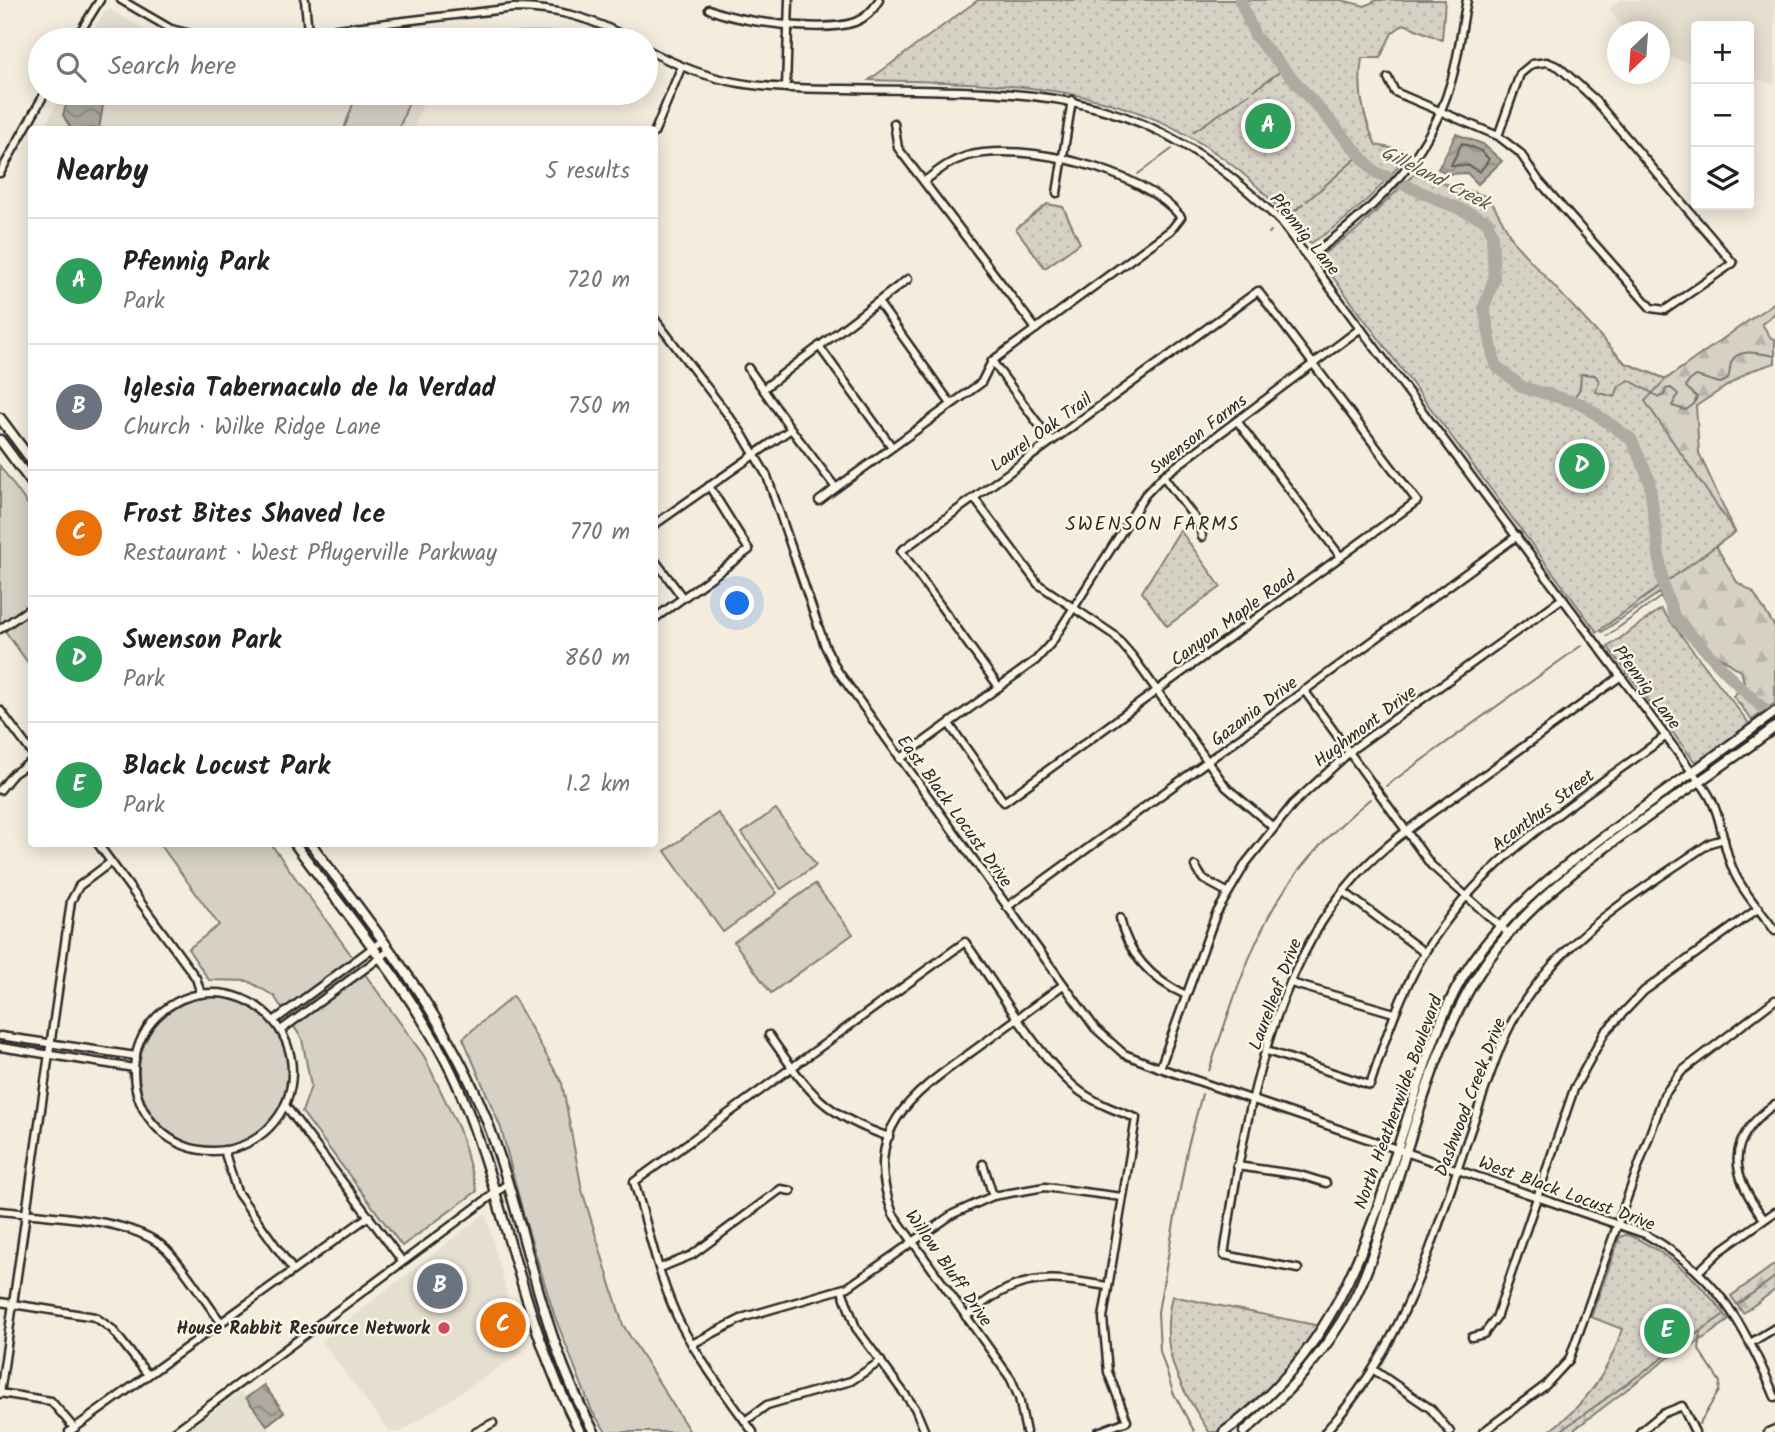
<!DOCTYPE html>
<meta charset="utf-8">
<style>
:root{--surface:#fff;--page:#f6f6f6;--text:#222;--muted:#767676;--line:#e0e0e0;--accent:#7c3aed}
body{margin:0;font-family:Kalam,sans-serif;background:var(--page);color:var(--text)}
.controls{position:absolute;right:21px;top:21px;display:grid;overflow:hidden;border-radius:7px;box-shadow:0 4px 18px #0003}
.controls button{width:63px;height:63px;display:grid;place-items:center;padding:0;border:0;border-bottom:2px solid var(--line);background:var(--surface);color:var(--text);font:35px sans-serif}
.compass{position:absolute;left:1607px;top:21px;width:63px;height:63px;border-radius:50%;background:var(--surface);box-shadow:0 4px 18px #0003;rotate:205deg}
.you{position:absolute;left:738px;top:604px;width:24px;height:24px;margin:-18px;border:5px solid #fff;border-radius:50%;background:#1a73e8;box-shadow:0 0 0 10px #1a73e833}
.badge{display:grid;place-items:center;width:46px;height:46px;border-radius:50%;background:var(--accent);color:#fff;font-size:23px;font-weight:700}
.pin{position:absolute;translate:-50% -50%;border:4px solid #fff;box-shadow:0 2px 7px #0006}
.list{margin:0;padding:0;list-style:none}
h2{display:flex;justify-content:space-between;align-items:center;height:91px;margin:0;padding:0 28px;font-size:30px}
h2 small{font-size:23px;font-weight:400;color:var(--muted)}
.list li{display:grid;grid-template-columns:46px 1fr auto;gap:21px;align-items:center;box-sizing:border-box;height:126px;padding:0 28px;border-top:2px solid var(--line)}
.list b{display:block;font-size:26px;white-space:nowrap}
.list p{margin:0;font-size:23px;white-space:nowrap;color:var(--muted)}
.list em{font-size:23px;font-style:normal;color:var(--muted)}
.icon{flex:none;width:38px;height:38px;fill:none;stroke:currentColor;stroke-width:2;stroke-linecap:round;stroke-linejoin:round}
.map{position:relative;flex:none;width:1775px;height:1432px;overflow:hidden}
.search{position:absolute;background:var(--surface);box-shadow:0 4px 18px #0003;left:28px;top:28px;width:630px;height:77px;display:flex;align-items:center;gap:18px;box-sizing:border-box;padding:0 24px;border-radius:38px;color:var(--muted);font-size:26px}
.panel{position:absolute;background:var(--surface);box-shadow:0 4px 18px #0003;left:28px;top:126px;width:630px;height:721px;border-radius:7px}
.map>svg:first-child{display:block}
.built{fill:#e5dfd0}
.grass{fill:#d6d1c4;stroke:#807e78;stroke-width:2}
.forest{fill:url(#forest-firs);stroke:#807e78;stroke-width:2}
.park{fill:url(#park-dots);stroke:#807e78;stroke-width:2}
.water{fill:url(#water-waves);stroke:#7a7771;stroke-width:2}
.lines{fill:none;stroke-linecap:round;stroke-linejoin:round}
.shore{stroke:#605e5a;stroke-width:2}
.stream{stroke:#7a7771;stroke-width:2}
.river{stroke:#afaaa0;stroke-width:12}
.minor-casing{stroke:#2b2b2b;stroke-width:11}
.major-casing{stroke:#2b2b2b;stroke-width:13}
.minor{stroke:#fcf5e5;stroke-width:6}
.major{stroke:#fcf5e5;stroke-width:8}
.poi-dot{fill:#d1495b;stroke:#fcf5e5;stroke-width:2.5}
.labels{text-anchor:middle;stroke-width:5;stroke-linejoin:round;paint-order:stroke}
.street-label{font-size:18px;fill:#2b2b2b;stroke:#fcf5e5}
.poi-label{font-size:18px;font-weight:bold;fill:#2b2b2b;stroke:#fcf5e5;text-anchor:end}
.water-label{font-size:19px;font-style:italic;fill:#595754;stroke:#fcf5e5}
.neighbourhood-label{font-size:19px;letter-spacing:2px;fill:#2b2b2b;stroke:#fcf5e5}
</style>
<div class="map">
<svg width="1775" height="1432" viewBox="0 0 1775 1432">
<defs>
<pattern id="forest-firs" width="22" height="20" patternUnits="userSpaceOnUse" patternTransform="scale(1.75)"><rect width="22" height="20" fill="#d6d1c4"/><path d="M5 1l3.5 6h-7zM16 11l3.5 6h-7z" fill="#b8b4a9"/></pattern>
<pattern id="park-dots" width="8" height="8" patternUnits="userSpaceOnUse" patternTransform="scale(1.75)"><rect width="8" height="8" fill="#d6d1c4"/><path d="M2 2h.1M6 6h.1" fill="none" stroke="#b8b4a9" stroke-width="1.8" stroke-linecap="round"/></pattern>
<pattern id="water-waves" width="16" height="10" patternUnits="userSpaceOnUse" patternTransform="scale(1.75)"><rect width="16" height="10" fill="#afaaa0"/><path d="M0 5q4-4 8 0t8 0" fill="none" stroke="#8f8b83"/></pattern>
</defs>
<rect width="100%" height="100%" fill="#f4edde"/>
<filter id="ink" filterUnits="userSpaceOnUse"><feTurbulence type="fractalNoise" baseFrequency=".0143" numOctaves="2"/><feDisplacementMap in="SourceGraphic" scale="14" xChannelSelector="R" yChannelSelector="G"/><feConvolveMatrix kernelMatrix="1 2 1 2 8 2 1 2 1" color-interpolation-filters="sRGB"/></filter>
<g filter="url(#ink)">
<!-- built -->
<g class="built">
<polygon points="1620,0 1775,0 1775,84 1749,77 1749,26 1696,26 1696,64 1660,55 1660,32 1625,31 1609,9"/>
<polygon points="110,9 156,36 164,40 89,40 102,15"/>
<polygon points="62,93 427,93 413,129 50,130 46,124"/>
<polygon points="486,1213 522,1352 401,1432 390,1432 321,1341"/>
<polygon points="241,1392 272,1432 184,1432"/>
</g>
<!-- grass -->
<g class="grass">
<polygon points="357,93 412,93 399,129 344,129"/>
<polygon points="0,466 31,509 31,667 0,624"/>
<polygon points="776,809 816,865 781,889 742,833"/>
<polygon points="718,813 777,893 723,932 665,851"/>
<polygon points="160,844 271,844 424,1056 459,1129 477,1191 402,1246 302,1112 311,1086 302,1039 274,996 248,981 209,980 188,949 219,925"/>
<polygon points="815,884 853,934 771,993 734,942"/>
<polygon points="513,996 562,1083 582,1190 623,1325 690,1432 606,1432 592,1411 555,1317 524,1217 501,1128 463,1038"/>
<circle cx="214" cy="1072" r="75"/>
</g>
<!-- forest -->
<g class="forest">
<path d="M1775,302V313L1762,324L1771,338L1775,339V363L1750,371L1696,406L1699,453L1735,532L1716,546L1737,582L1753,592L1775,627V703L1752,720L1733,696L1745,685L1741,671C1707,648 1677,631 1659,593L1602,632L1502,494L1574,308L1625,363L1666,379Z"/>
<polygon points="1775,1264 1775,1290 1743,1313 1731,1296"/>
</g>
<!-- park -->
<g class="park">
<path d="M978,0H1341L1365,6L1377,0H1445L1442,40L1404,24L1392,33L1380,58H1362C1357,89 1362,116 1376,145L1410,152C1383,186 1349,221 1311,243C1297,235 1287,216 1275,204C1254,182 1231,162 1205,146C1104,79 985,84 869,80Z"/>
<polygon points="1414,174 1489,197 1515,244 1625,363 1666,379 1645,401 1735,532 1597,632 1321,261 1322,255 1359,228"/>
<polygon points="1047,204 1063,207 1080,243 1045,268 1016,229"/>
<polygon points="1180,530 1221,587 1167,626 1142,592"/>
<polygon points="1661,609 1751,726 1699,763 1695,762 1608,647"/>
<path d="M1627,1234C1670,1253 1701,1282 1729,1320L1690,1348L1668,1358L1571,1432H1548C1586,1404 1608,1374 1622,1329L1591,1317L1620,1237Z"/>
<path d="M1172,1296L1315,1325L1320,1328L1267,1392L1217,1432H1209C1180,1385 1158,1354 1172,1296Z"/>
</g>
<!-- water -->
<g class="water">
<polygon points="521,32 550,32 586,40 506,40 504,35"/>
<polygon points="70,93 93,93 104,99 99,129 71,129 63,115"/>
<polygon points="1456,134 1483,144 1502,161 1478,184 1467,173 1449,174 1438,169"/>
<polygon points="264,1385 284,1412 267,1425 246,1398"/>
</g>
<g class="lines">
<!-- shore -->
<polygon class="shore" points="1462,143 1479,150 1489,159 1480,172 1469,166 1451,165"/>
<!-- stream -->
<g class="stream">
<polyline points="1254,90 1285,68"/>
<polyline points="1193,132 1250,93"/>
<polyline points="1138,174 1172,149"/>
<polyline points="1307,201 1360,155"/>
<polyline points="1291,214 1303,204"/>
<polyline points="1269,233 1271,231"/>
<path d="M1572,400L1580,389L1581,374L1595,375L1599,381L1596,392L1615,397L1619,386L1629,380L1659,397L1664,395L1666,389L1671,388L1678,394L1672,406L1686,410L1694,404L1697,397L1686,387L1687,383L1696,376L1720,383L1727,380C1731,374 1729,370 1731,363C1737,346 1763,354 1775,356"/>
<polyline points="1607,636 1666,593"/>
<polyline points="1386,786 1582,645"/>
<path d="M1209,1071C1227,1018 1250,944 1280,897C1304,859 1335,828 1370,799"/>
<polyline points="1738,1304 1775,1277"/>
<polyline points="1699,1424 1719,1391 1720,1382 1699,1350 1701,1331"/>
<polyline points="1194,1431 1173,1392 1160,1351 1158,1312 1187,1150 1202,1094"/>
<polyline points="1559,1432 1723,1315"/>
</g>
<!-- river -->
<polyline class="river" points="1240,0 1255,36 1375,172 1487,221 1492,234 1494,279 1484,307 1495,365 1522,387 1582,404 1631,439 1649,479 1663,585 1675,618 1739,686 1775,719"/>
<!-- minor casing -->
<g class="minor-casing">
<g id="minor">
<polyline points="121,0 171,29 215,40"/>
<polyline points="305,0 308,33"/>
<path d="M709,9C737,22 825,33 855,22C866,18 874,9 879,0"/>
<polyline points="75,40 100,0"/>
<path d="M244,40L514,8C557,8 593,18 631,40"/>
<path d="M646,49C720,89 764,88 846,89C1031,93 1139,80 1281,222L1705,789C1723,815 1721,844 1734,872C1743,893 1762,912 1775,931"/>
<polyline points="1388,78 1395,92 1498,136 1520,153 1539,181 1651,308 1665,310 1733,263 1593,98 1559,67 1547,62 1532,64 1520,74 1498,136"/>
<polyline points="786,88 789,0"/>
<polyline points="894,123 898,148 1036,329"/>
<polyline points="654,133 681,68"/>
<polyline points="0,173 45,93"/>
<polyline points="1057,193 1072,100"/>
<path d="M1308,257C1369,215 1429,158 1450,85C1459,58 1461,28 1467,0"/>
<polyline points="878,302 951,404"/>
<path d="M654,318L741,432L767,476L825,646L837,670L1095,1028L1124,1054L1160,1068L1645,1234C1717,1274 1745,1325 1775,1397"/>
<polyline points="819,346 892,447"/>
<polyline points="992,361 1051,441"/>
<polyline points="763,389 908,279"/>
<polyline points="1237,421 1341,557"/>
<path d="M791,429L836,488L981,383L992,361L1171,230L1181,217C1143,170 1024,141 967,156C950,161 939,170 926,180"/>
<polyline points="1163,476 1200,525 1202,537"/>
<polyline points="974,498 1038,584 1114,635 1133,657 1226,787 1273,827"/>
<polyline points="819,501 836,488"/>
<polyline points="654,525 791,429 748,368"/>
<polyline points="654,559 683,598"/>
<polyline points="654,619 749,550 709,486"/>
<polyline points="0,629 32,607"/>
<polyline points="1304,690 1431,865 1509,934"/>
<polyline points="0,710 32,753"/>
<polyline points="949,724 1004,802 1417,501 1258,291 901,551 999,687"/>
<polyline points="900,759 1036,660 1052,642 1145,495 1163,476 1361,328"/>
<polyline points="0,790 13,774 32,761"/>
<polyline points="98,844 196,978 201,994"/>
<polyline points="1195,866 1203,879 1227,892"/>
<polyline points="1344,892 1425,953"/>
<polyline points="1007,907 1517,536"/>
<path d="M1120,918C1127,953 1152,980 1184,994"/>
<polyline points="1291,983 1394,1013"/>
<circle cx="213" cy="1072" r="79"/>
<polyline points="275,1020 382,941"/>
<polyline points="281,1030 389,951"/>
<path d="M769,1035C808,1091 822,1114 889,1137"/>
<polyline points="0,1036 136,1056"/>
<polyline points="0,1047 134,1068"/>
<path d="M1267,1051L1370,1085C1385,1039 1400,994 1425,952C1483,857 1578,801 1666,736"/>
<polyline points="1160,1068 1216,914 1246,863 1293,804 1354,748 1563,598"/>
<polyline points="285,1105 402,1261"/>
<polyline points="224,1150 237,1192 293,1270"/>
<polyline points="983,1164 993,1196"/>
<polyline points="1237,1166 1300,1175 1326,1183"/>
<path d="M0,1211C45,1216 132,1217 166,1249C187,1270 203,1299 221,1322"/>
<path d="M1764,1219C1730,1174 1724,1140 1775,1104"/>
<polyline points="660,1268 692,1255 781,1189 791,1191"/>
<path d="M1298,1269L1224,1255C1243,1128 1268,973 1358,874C1389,840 1429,815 1466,788C1518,751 1570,713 1621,676"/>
<polyline points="1698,1272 1720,1251 1775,1212"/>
<polyline points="842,1290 856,1328 915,1408 925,1432"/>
<polyline points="0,1302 95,1317 112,1329 148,1375"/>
<path d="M966,1317C1016,1274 1044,1275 1107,1286"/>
<polyline points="1472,1337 1484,1334 1496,1318 1574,1089 1605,1032 1644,991 1759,908"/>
<polyline points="1752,1342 1775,1328"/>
<polyline points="692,1344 745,1317 848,1287 953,1214 993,1196 1045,1187 1122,1197"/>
<polyline points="1374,1370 1431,1409 1450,1432"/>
<polyline points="0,1393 51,1401 74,1428"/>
<polyline points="0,1394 71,901 79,886 111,862"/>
<polyline points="745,1421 767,1405 851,1381 881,1361"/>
<polyline points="69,1432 369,1216"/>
<polyline points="174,1432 506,1185"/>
<polyline points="476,1432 493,1423"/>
<path d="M753,1432C728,1397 701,1363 681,1325C659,1281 649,1229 634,1182L965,942C996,985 1041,1062 1081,1092C1098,1104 1117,1111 1136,1118L1103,1318L1108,1372L1127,1421L1098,1432"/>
<path d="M1026,1432L1019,1398L1011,1379L893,1214C860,1127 914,1093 977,1048C1006,1027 1034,1006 1063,985"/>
<path d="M1325,1432C1409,1342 1436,1228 1476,1115C1490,1076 1502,1033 1526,999C1573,930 1642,889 1710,843L1724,839"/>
<polyline points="1483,1432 1546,1385 1569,1360 1664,1095 1682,1071 1775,1000"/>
<polyline points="1640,1432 1662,1414 1682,1406 1695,1432"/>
<polyline points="1768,1432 1775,1429"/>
</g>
</g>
<!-- major casing -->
<g class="major-casing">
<g id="major">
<polyline points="0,418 32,461"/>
<polyline points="0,440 32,483"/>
<path d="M295,844C350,919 424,1005 460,1091C506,1203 523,1324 580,1432"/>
<path d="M311,844C375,930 445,1015 485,1116C526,1220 539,1334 594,1432"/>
<path d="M1224,1432C1346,1346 1372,1222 1417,1089C1431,1046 1446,1001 1471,964C1511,905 1565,865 1621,824C1672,786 1724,750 1775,712"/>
<path d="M1244,1432C1287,1394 1324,1355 1352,1303C1367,1275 1376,1244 1386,1214C1413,1134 1434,1045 1479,973C1543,872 1681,800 1775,727"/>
</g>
</g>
<!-- minor -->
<use href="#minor" class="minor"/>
<!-- major -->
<use href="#major" class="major"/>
</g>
</g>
<!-- markers -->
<circle class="poi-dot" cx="444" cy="1328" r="7"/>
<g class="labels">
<!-- street labels -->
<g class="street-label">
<text transform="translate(1305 234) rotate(51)" y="6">Pfennig Lane</text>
<text transform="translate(1041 432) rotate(-36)" y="6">Laurel Oak Trail</text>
<text transform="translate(1198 434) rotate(-38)" y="6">Swenson Farms</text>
<text transform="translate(1233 618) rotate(-36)" y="6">Canyon Maple Road</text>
<text transform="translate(1647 687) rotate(53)" y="6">Pfennig Lane</text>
<text transform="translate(1254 711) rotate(-37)" y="6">Gazania Drive</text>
<text transform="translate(1365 726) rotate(-37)" y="6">Hughmont Drive</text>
<text transform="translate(1543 810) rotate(-37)" y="6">Acanthus Street</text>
<text transform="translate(955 811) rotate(54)" y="6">East Black Locust Drive</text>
<text transform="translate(1275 994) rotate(-69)" y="6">Laurelleaf Drive</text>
<text transform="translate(1470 1097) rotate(-69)" y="6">Dashwood Creek Drive</text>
<text transform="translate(1398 1102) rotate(-70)" y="6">North Heatherwilde Boulevard</text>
<text transform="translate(1567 1193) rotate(20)" y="6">West Black Locust Drive</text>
<text transform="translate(949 1268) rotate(55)" y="6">Willow Bluff Drive</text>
</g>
<!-- poi labels -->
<g class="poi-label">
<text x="430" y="1334">House Rabbit Resource Network</text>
</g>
<!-- water labels -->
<g class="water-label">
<text transform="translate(1436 177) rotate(27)" y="7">Gilleland Creek</text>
</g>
<!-- neighbourhood labels -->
<g class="neighbourhood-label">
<text x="1153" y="530">SWENSON FARMS</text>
</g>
</g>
</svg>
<div class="controls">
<button>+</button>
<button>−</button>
<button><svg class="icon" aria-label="layers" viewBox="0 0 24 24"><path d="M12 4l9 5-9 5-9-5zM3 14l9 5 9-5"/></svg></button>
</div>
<svg class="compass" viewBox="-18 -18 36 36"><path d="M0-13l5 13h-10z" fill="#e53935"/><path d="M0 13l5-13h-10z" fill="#767676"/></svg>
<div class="you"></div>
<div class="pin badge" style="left:1268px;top:126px;background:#2e9e5b">A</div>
<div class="pin badge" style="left:440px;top:1286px;background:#6b7280">B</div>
<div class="pin badge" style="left:503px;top:1325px;background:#e8710a">C</div>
<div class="pin badge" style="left:1582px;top:466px;background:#2e9e5b">D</div>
<div class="pin badge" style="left:1667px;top:1331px;background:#2e9e5b">E</div>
<div class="search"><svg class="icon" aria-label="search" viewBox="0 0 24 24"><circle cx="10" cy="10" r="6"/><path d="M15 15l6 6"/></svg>Search here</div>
<section class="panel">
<h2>Nearby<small>5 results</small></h2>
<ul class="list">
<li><span class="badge" style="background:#2e9e5b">A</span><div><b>Pfennig Park</b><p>Park</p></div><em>720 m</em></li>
<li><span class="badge" style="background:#6b7280">B</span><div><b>Iglesia Tabernaculo de la Verdad</b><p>Church · Wilke Ridge Lane</p></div><em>750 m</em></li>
<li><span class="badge" style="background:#e8710a">C</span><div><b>Frost Bites Shaved Ice</b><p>Restaurant · West Pflugerville Parkway</p></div><em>770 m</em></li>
<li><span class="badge" style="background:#2e9e5b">D</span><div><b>Swenson Park</b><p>Park</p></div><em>860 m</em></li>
<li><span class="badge" style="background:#2e9e5b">E</span><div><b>Black Locust Park</b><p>Park</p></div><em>1.2 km</em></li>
</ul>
</section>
</div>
